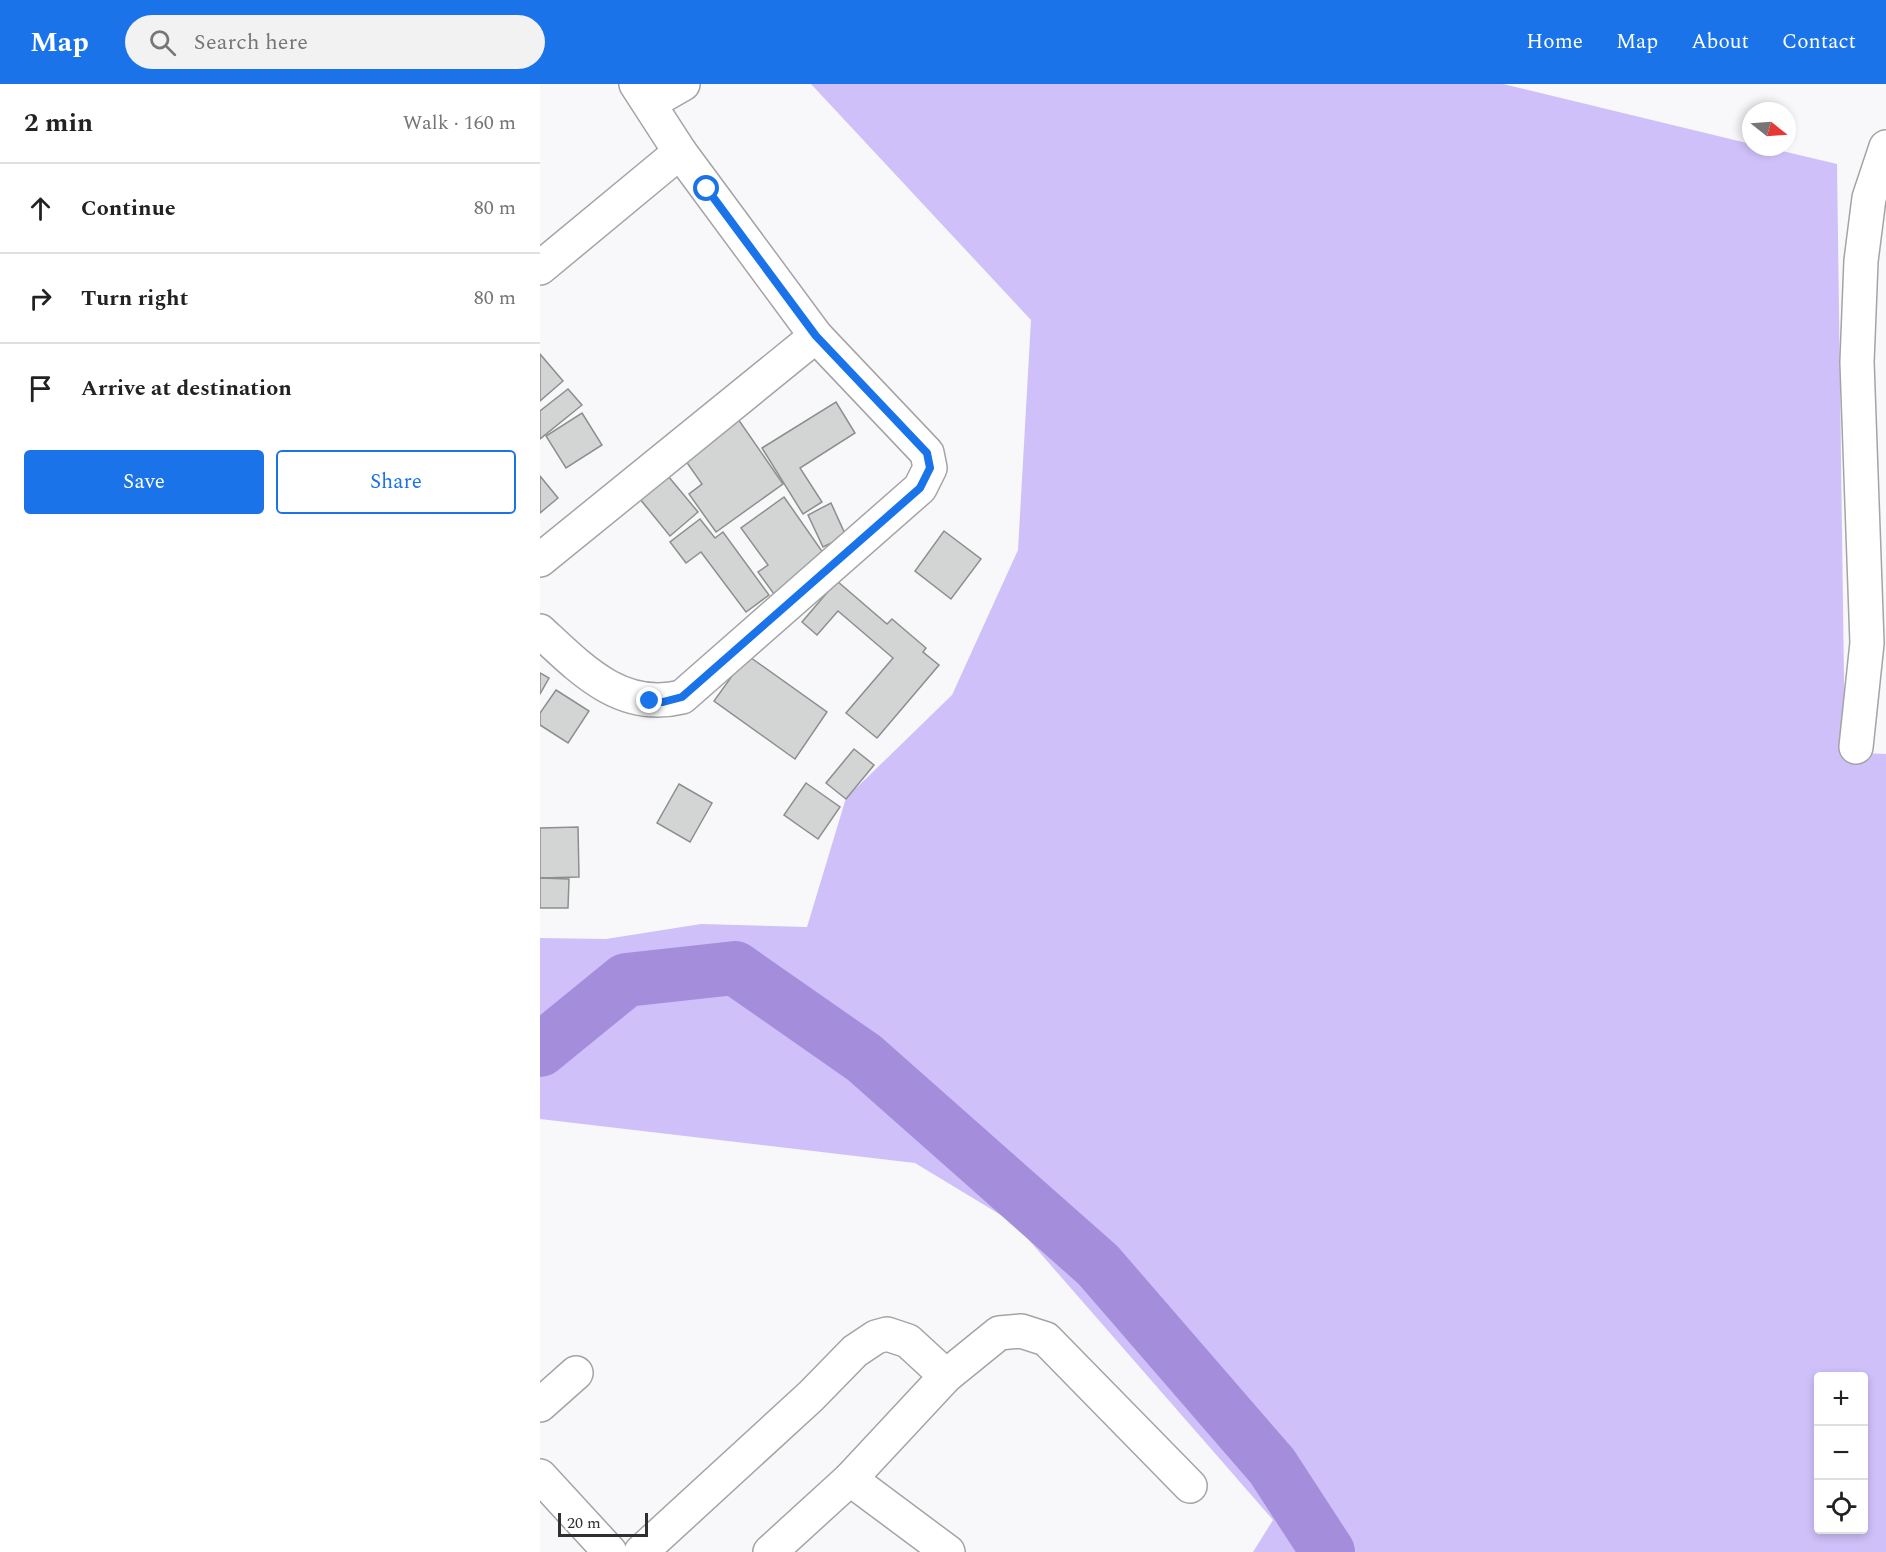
<!DOCTYPE html>
<meta charset="utf-8">
<style>
:root{--surface:#fff;--page:#f2f2f2;--text:#222;--muted:#767676;--line:#e0e0e0;--accent:#1a73e8}
body{margin:0;font-family:Spectral,serif;background:var(--page);color:var(--text)}
.controls{position:absolute;right:18px;bottom:18px;display:grid;overflow:hidden;border-radius:6px;box-shadow:0 3px 9px #0003}
.controls button{width:54px;height:54px;display:grid;place-items:center;padding:0;border:0;border-bottom:2px solid var(--line);background:var(--surface);color:var(--text);font:30px sans-serif}
.compass{position:absolute;left:1202px;top:18px;width:54px;height:54px;border-radius:50%;background:var(--surface);box-shadow:0 3px 9px #0003;rotate:107deg}
.scale{position:absolute;left:18px;bottom:15px;width:90px;box-sizing:border-box;padding-left:6px;border:3px solid #2f2f30;border-top:0;font-size:16px;line-height:21px;white-space:nowrap;color:#2f2f30;-webkit-text-stroke:4px #fff;paint-order:stroke}
.stop{position:absolute;width:18px;height:18px;margin:-14px;border:4px solid #1a73e8;border-radius:50%;background:#fff}
.stop.end{background:#1a73e8;border-color:#fff;box-shadow:0 2px 6px #0008}
.list{margin:0;padding:0;list-style:none}
h2{display:flex;justify-content:space-between;align-items:center;height:78px;margin:0;padding:0 24px;font-size:26px}
h2 small{font-size:20px;font-weight:400;color:var(--muted)}
.list li{display:grid;grid-template-columns:39px 1fr auto;gap:18px;align-items:center;box-sizing:border-box;height:90px;padding:0 24px;border-top:2px solid var(--line)}
.list b{display:block;font-size:22px;white-space:nowrap}
.list em{font-size:20px;font-style:normal;color:var(--muted)}
.actions{display:flex;gap:12px;padding:18px 24px}
.actions a{flex:1;padding:14px 0;border:2px solid var(--accent);border-radius:6px;text-align:center;font-size:21px;color:var(--accent)}
.actions .main{background:var(--accent);color:#fff}
.icon{flex:none;width:33px;height:33px;fill:none;stroke:currentColor;stroke-width:2;stroke-linecap:round;stroke-linejoin:round}
.map{position:relative;flex:none;width:1346px;height:1468px;overflow:hidden}
header{display:flex;align-items:center;gap:36px;box-sizing:border-box;height:84px;padding:0 30px;background:var(--accent);color:#fff}
header strong{font-size:28px}
nav{display:flex;gap:33px;margin-inline-start:auto;font-size:21px}
.search{width:420px;height:54px;background:var(--page);display:flex;align-items:center;gap:15px;box-sizing:border-box;padding:0 21px;border-radius:33px;color:var(--muted);font-size:22px}
main{display:flex}
aside{flex:1;background:var(--surface)}
.map>svg:first-child{display:block}
.green{fill:#cfc0f9;fill-rule:evenodd}
.lines{fill:none;stroke-linecap:round;stroke-linejoin:round}
.river{stroke:#a48edc;stroke-width:54}
.building{fill:#d2d5d4;stroke:#8c8f8e;stroke-width:1.5}
.minor-casing{stroke:#a4a3a6;stroke-width:36}
.minor{stroke:#fff;stroke-width:33}
.route{stroke:#1a73e8;stroke-width:8}
</style>
<header>
<strong>Map</strong>
<div class="search"><svg class="icon" aria-label="search" viewBox="0 0 24 24"><circle cx="10" cy="10" r="6"/><path d="M15 15l6 6"/></svg>Search here</div>
<nav><a>Home</a><a>Map</a><a>About</a><a>Contact</a></nav>
</header>
<main>
<aside>
<h2>2 min<small>Walk · 160 m</small></h2>
<ul class="list">
<li><svg class="icon" aria-label="ahead" viewBox="0 0 24 24"><path d="M12 20V5M6 11l6-6 6 6"/></svg><div><b>Continue</b></div><em>80 m</em></li>
<li><svg class="icon" aria-label="right" viewBox="0 0 24 24"><path d="M7 20v-9h11M14 6l5 5-5 5"/></svg><div><b>Turn right</b></div><em>80 m</em></li>
<li><svg class="icon" aria-label="arrive" viewBox="0 0 24 24"><path d="M6 21V4h12l-3 4 3 4H6"/></svg><div><b>Arrive at destination</b></div></li>
</ul>
<div class="actions"><a class="main">Save</a><a>Share</a></div>
</aside>
<div class="map">
<svg width="1346" height="1468" viewBox="0 0 1346 1468">
<rect width="100%" height="100%" fill="#f8f8fb"/>
<!-- green -->
<path class="green" d="M271,0H963L1211,60V63H1225L1297,80L1305,668L1346,670V1468H713L733,1436L474,1139L375,1079L0,1035V854L66,855L161,840L267,843L306,714L412,611L478,466L491,236ZM1278,1292H1324V1446H1278Z"/>
<g class="lines">
<!-- river -->
<polyline class="river" points="0,966 86,896 195,884 324,974 558,1181 732,1382 788,1468"/>
</g>
<!-- building -->
<g class="building">
<polygon points="0,270 23,297 0,317"/>
<polygon points="28,305 42,321 0,355 0,327"/>
<polygon points="296,318 315,349 260,384 282,418 263,430 222,364"/>
<polygon points="42,329 62,361 26,384 6,352"/>
<polygon points="198,335 243,400 176,448 149,410 162,400 143,373"/>
<polygon points="0,392 18,414 0,429"/>
<polygon points="128,392 158,428 130,452 100,415"/>
<polygon points="244,413 286,473 234,510 218,488 228,481 201,444"/>
<polygon points="291,419 306,452 283,463 268,431"/>
<polygon points="160,435 175,454 183,448 229,511 206,528 161,468 146,479 130,458"/>
<polygon points="404,447 441,475 411,515 375,487"/>
<polygon points="297,497 347,540 352,535 386,564 383,568 399,581 337,654 306,629 353,574 298,527 277,551 262,538"/>
<polygon points="207,571 287,628 255,675 174,617"/>
<polygon points="0,589 9,594 0,610"/>
<polygon points="16,606 49,627 28,659 0,641 0,629"/>
<polygon points="314,665 334,681 306,715 286,699"/>
<polygon points="266,699 300,723 278,755 244,731"/>
<polygon points="139,700 172,719 150,758 117,739"/>
<polygon points="38,743 39,793 0,794 0,744"/>
<polygon points="0,794 29,795 28,824 0,824"/>
</g>
<g class="lines">
<!-- minor casing -->
<g class="minor-casing">
<g id="minor">
<polyline points="110,19 143,0"/>
<polyline points="0,184 140,68"/>
<polyline points="0,476 276,252"/>
<path d="M0,547C41,585 81,628 142,613L380,404L390,384L387,369L276,252L140,68L96,0"/>
<polyline points="1316,663 1327,559 1317,278 1321,177 1329,114 1346,63"/>
<polyline points="0,1321 36,1289"/>
<polyline points="0,1392 70,1468"/>
<polyline points="310,1395 408,1468"/>
<polyline points="101,1468 271,1312 315,1267 336,1253 347,1250 368,1257 406,1292"/>
<polyline points="230,1468 310,1395 406,1292 459,1249 481,1247 506,1255 650,1402"/>
</g>
</g>
<!-- minor -->
<use href="#minor" class="minor"/>
</g>
<g class="lines">
<!-- route -->
<polyline class="route" points="110,617 123,618 142,613 380,404 390,384 387,369 276,252 167,105"/>
</g>
</svg>
<div class="controls">
<button>+</button>
<button>−</button>
<button><svg class="icon" aria-label="locate" viewBox="0 0 24 24"><circle cx="12" cy="12" r="6"/><path d="M12 2v4M12 18v4M2 12h4M18 12h4"/></svg></button>
</div>
<svg class="compass" viewBox="-18 -18 36 36"><path d="M0-13l5 13h-10z" fill="#e53935"/><path d="M0 13l5-13h-10z" fill="#767676"/></svg>
<div class="scale">20 m</div>
<div class="stop" style="left:167px;top:105px"></div>
<div class="stop end" style="left:110px;top:617px"></div>
</div>
</main>
